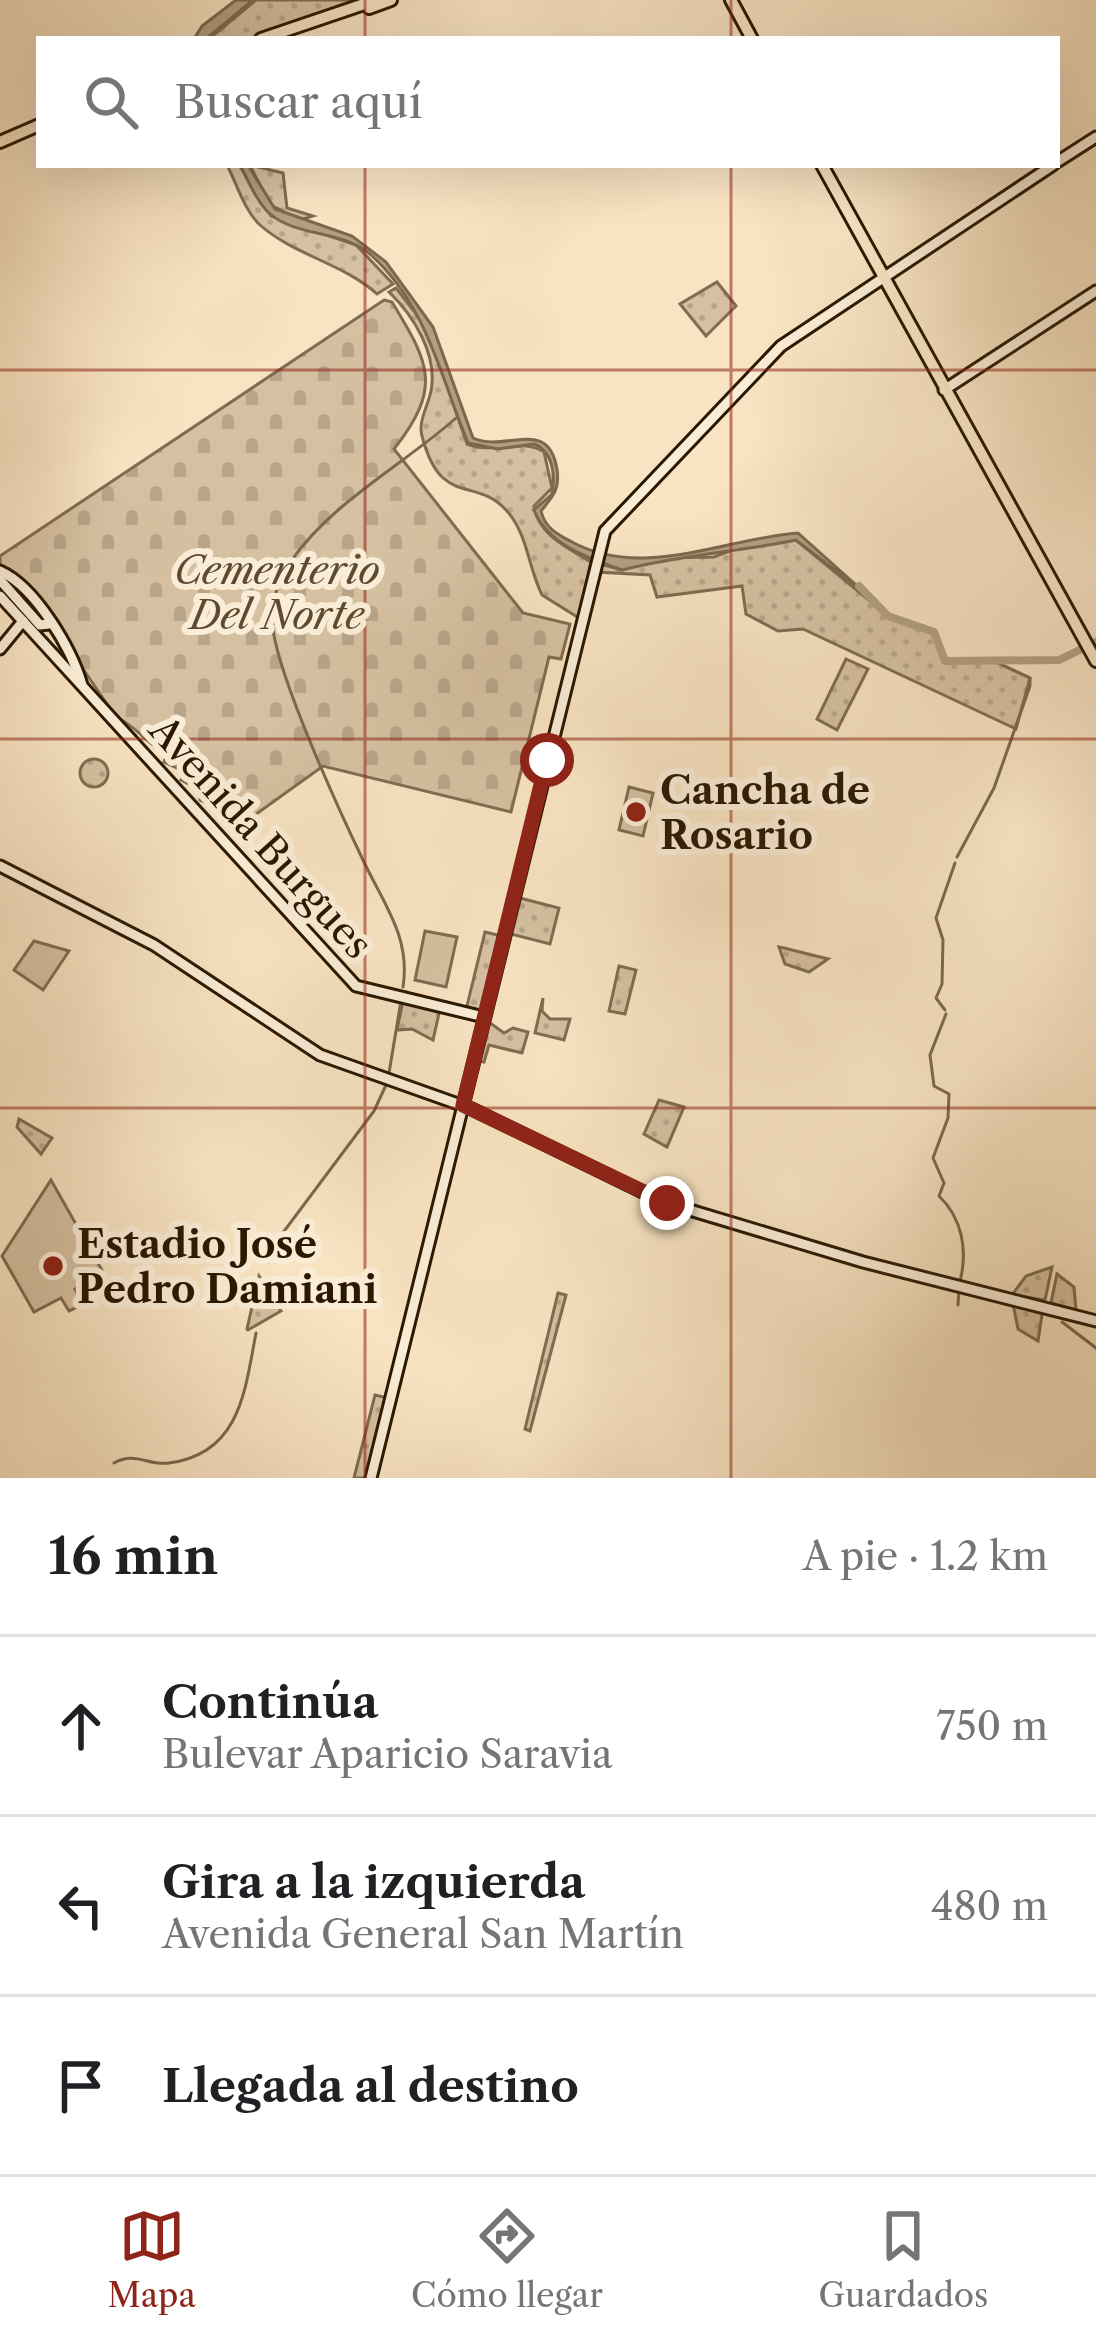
<!DOCTYPE html>
<html lang="es">
<meta charset="utf-8">
<style>
:root{--surface:#fff;--page:#f6f6f6;--text:#202124;--muted:#757577;--line:#e0e0e0;--accent:#8f2418}
body{margin:0;font-family:"Libre Caslon Text",serif;background:var(--page);color:var(--text)}
.stop{position:absolute;width:36px;height:36px;margin:-27px;border:9px solid #8f2418;border-radius:50%;background:#fff}
.stop.end{background:#8f2418;border-color:#fff;box-shadow:0 3px 12px #0008}
.list{margin:0;padding:0;list-style:none}
h2{display:flex;justify-content:space-between;align-items:center;height:156px;margin:0;padding:0 48px;font-size:51px}
h2 small{font-size:39px;font-weight:400;color:var(--muted)}
.list li{display:grid;grid-template-columns:78px 1fr auto;gap:36px;align-items:center;box-sizing:border-box;height:180px;padding:0 48px;border-top:3px solid var(--line)}
.list b{display:block;font-size:45px;white-space:nowrap}
.list p{margin:0;font-size:39px;white-space:nowrap;color:var(--muted)}
.list em{font-size:39px;font-style:normal;color:var(--muted)}
.icon{flex:none;width:66px;height:66px;fill:none;stroke:currentColor;stroke-width:2;stroke-linecap:round;stroke-linejoin:round}
.map{position:relative;flex:none;width:1096px;height:1478px;overflow:hidden}
.search{position:absolute;background:var(--surface);box-shadow:0 12px 48px #0002;left:36px;right:36px;top:36px;height:132px;display:flex;align-items:center;gap:30px;box-sizing:border-box;padding:0 42px;border-radius:0px;color:var(--muted);font-size:45px}
.sheet{height:696px;background:var(--surface)}
nav{display:flex;justify-content:space-around;align-items:center;box-sizing:border-box;height:168px;border-top:3px solid var(--line);background:var(--surface);font-size:33px;color:var(--muted)}
nav a{display:grid;justify-items:center;gap:6px}
nav .on{color:var(--accent)}
.map>svg:first-child{display:block}
.green{fill:url(#green-dots);stroke:#806c50;stroke-width:3}
.cemetery{fill:url(#cemetery-stones);stroke:#806c50;stroke-width:3}
.pitch{fill:#d5c0a1;stroke:#806c50;stroke-width:3}
.water{fill:#b29e80;stroke:#7c684d;stroke-width:3}
.lines{fill:none;stroke-linecap:round;stroke-linejoin:round}
.stream{stroke:#7c684d;stroke-width:3}
.river{stroke:#b29e80;stroke-width:8}
.secondary-casing{stroke:#2b1800;stroke-width:15}
.primary-casing{stroke:#2b1800;stroke-width:16}
.secondary{stroke:#faedd7;stroke-width:9}
.primary{stroke:#f8e3c2;stroke-width:10}
.route{stroke:#8f2418;stroke-width:15}
.grid{fill:none;stroke:#8f2418;stroke-width:3;stroke-opacity:0.55}
.poi-dot{fill:#8f2418;stroke:#faedd7;stroke-width:4.5}
.labels{text-anchor:middle;stroke-width:12;stroke-linejoin:round;paint-order:stroke}
.park-label{font-size:39px;font-style:italic;fill:#5e4a30;stroke:#faedd7}
.poi-label{font-size:39px;font-weight:bold;fill:#2b1800;stroke:#faedd7;text-anchor:start}
.street-label{font-size:39px;fill:#2b1800;stroke:#faedd7}
</style>
<div class="map">
<svg width="1096" height="1478" viewBox="0 0 1096 1478">
<defs>
<pattern id="green-dots" width="8" height="8" patternUnits="userSpaceOnUse" patternTransform="scale(3)"><rect width="8" height="8" fill="#d5c0a1"/><path d="M2 2h.1M6 6h.1" fill="none" stroke="#b7a489" stroke-width="1.8" stroke-linecap="round"/></pattern>
<pattern id="cemetery-stones" width="16" height="16" patternUnits="userSpaceOnUse" patternTransform="scale(3)"><rect width="16" height="16" fill="#d5c0a1"/><path d="M2 7V4a2 2 0 0 1 4 0v3zM10 15v-3a2 2 0 0 1 4 0v3z" fill="#b7a489"/></pattern>
</defs>
<rect width="100%" height="100%" fill="#f8e3c2"/>
<filter id="stains"><feTurbulence type="fractalNoise" baseFrequency=".00167" numOctaves="4"/><feColorMatrix values="0 0 0 0 .2 0 0 0 0 .09 0 0 0 0 .02 0 0 0 .5 -.17"/></filter>
<radialGradient id="worn" r=".72"><stop offset=".6" stop-color="#630" stop-opacity="0"/><stop offset="1" stop-color="#630" stop-opacity=".3"/></radialGradient>
<!-- green -->
<g class="green">
<polygon points="256,0 369,0 248,39 209,39"/>
<path d="M227,165H239L271,216L356,245L393,284L377,294C344,264 294,255 260,225C244,210 237,184 227,165Z"/>
<polygon points="250,165 283,173 287,208 313,216 300,220 269,204"/>
<polygon points="717,282 736,306 706,336 680,304"/>
<path d="M396,288L427,328L467,444C493,455 520,437 544,452L552,488L534,506C538,535 568,548 591,562L579,618L542,595C528,567 528,535 507,511C475,475 441,509 422,436C418,421 428,406 431,391C438,355 414,316 389,292Z"/>
<polygon points="796,540 888,616 934,632 945,661 994,661 1030,678 1016,729 803,629 778,631 746,614 742,586 657,597 650,575 597,572 600,564 622,570 656,558 714,557 740,547"/>
<polygon points="846,659 868,669 837,730 817,719"/>
<circle cx="94" cy="773" r="14"/>
<polygon points="516,897 559,908 550,944 507,933"/>
<polygon points="485,932 502,936 481,1013 466,1010"/>
<polygon points="779,947 784,948 828,959 809,972 785,964"/>
<polygon points="619,966 636,970 625,1014 609,1011"/>
<polygon points="543,998 542,1011 550,1019 570,1019 564,1040 535,1033"/>
<polygon points="403,1001 440,1009 433,1040 412,1029 397,1030"/>
<polygon points="486,1020 504,1033 513,1028 528,1032 522,1053 489,1045 484,1062 478,1061"/>
<polygon points="659,1100 684,1107 667,1147 644,1134"/>
<polygon points="19,1119 52,1138 41,1154 17,1127"/>
<polygon points="1052,1267 1045,1300 1012,1295 1026,1276"/>
<polygon points="1057,1274 1074,1287 1076,1310 1051,1303"/>
<polygon points="259,1276 281,1311 248,1330 247,1329"/>
<polygon points="558,1293 566,1295 530,1431 525,1429"/>
<polygon points="1012,1299 1043,1308 1038,1341 1018,1329"/>
<polygon points="375,1395 388,1398 369,1478 354,1478"/>
</g>
<!-- cemetery -->
<path class="cemetery" d="M384,300L392,302C429,363 443,387 394,449L523,613L570,624L561,659L549,657L511,812L323,766L241,825L237,817L200,800L201,791L181,780L185,772L164,762L167,754C144,742 139,728 116,717L24,583L0,566V556Z"/>
<!-- pitch -->
<g class="pitch">
<polygon points="629,787 653,793 643,836 619,830"/>
<polygon points="425,931 457,937 446,987 415,980"/>
<polygon points="34,941 69,951 43,990 14,970"/>
<polygon points="51,1180 103,1272 75,1289 83,1304 69,1311 61,1298 34,1312 2,1256"/>
</g>
<!-- water -->
<g class="water">
<polygon points="236,0 253,0 206,39 194,39 202,26"/>
<path d="M240,165H248L275,209L352,236L386,262L433,327L473,438C506,453 548,416 557,469C560,490 553,496 541,511C545,528 557,534 572,542C642,580 723,539 798,533L865,593L796,540C737,552 680,555 622,570C590,559 548,545 534,510L552,494C555,476 554,452 534,444L498,449L468,443C440,376 428,307 371,255C342,229 297,238 269,213C257,202 248,180 240,165Z"/>
</g>
<g class="lines">
<!-- stream -->
<g class="stream">
<polyline points="957,857 994,788 1030,686 1030,678 994,661"/>
<path d="M403,987C411,937 383,903 363,860C338,808 281,683 273,630C270,606 277,582 291,561C332,502 403,465 456,418"/>
<polyline points="945,1010 936,998 942,984 943,940 936,918 955,863"/>
<path d="M946,1014L930,1055L934,1086L949,1094L948,1118L933,1158L944,1183L939,1196C962,1218 968,1250 960,1281"/>
<polyline points="389,1073 401,1001"/>
<polyline points="268,1262 276,1242 374,1111 386,1085"/>
<polyline points="958,1305 959,1289"/>
<polyline points="1062,1322 1096,1348"/>
<path d="M114,1463C135,1451 148,1466 169,1463C240,1454 245,1391 256,1333"/>
</g>
<!-- river -->
<polyline class="river" points="859,586 888,616 934,632 945,661 1059,660 1096,642"/>
<!-- secondary casing -->
<g class="secondary-casing">
<g id="secondary">
<polyline points="1057,162 1096,137"/>
<polyline points="944,390 1096,291"/>
<path d="M0,571C36,587 72,650 82,685"/>
<polyline points="0,580 40,625 49,624"/>
<polyline points="0,596 356,986 484,1017"/>
<polyline points="0,649 23,621"/>
<polyline points="0,866 154,945 320,1055 472,1109 663,1202 863,1262 1096,1321"/>
<polyline points="371,1478 605,531 781,346 1053,165"/>
</g>
</g>
<!-- primary casing -->
<g class="primary-casing">
<g id="primary">
<polyline points="731,0 752,39"/>
<polyline points="369,8 391,0"/>
<polyline points="261,39 376,0"/>
<polyline points="0,142 39,125"/>
<polyline points="822,165 1096,661"/>
</g>
</g>
<!-- secondary -->
<use href="#secondary" class="secondary"/>
<!-- primary -->
<use href="#primary" class="primary"/>
</g>
<g class="lines">
<!-- route -->
<polyline class="route" points="547,760 463,1105 667,1203"/>
</g>
<!-- grid -->
<path class="grid" d="M365,0V39M731,0V39M365,165V1478M731,165V1478M0,370H1096M0,739H1096M0,1108H1096"/>
<!-- markers -->
<g class="poi-dot">
<circle cx="636" cy="812" r="12"/>
<circle cx="53" cy="1266" r="12"/>
</g>
<g class="labels">
<!-- park labels -->
<g class="park-label">
<text x="277" y="584">Cementerio<tspan x="277" dy="45">Del Norte</tspan></text>
</g>
<!-- poi labels -->
<g class="poi-label">
<text x="660" y="804">Cancha de<tspan x="660" dy="45">Rosario</tspan></text>
<text x="77" y="1258">Estadio José<tspan x="77" dy="45">Pedro Damiani</tspan></text>
</g>
<!-- street labels -->
<g class="street-label">
<text transform="translate(261 837) rotate(48)" y="14">Avenida Burgues</text>
</g>
</g>
<rect width="100%" height="100%" filter="url(#stains)"/>
<rect width="100%" height="100%" fill="url(#worn)"/>
</svg>
<div class="stop" style="left:547px;top:760px"></div>
<div class="stop end" style="left:667px;top:1203px"></div>
<div class="search"><svg class="icon" aria-label="search" viewBox="0 0 24 24"><circle cx="10" cy="10" r="6"/><path d="M15 15l6 6"/></svg>Buscar aquí</div>
</div>
<section class="sheet">
<h2>16 min<small>A pie · 1.2 km</small></h2>
<ul class="list">
<li><svg class="icon" aria-label="ahead" viewBox="0 0 24 24"><path d="M12 20V5M6 11l6-6 6 6"/></svg><div><b>Continúa</b><p>Bulevar Aparicio Saravia</p></div><em>750 m</em></li>
<li><svg class="icon" aria-label="left" viewBox="0 0 24 24"><path d="M17 20v-9H6M10 6l-5 5 5 5"/></svg><div><b>Gira a la izquierda</b><p>Avenida General San Martín</p></div><em>480 m</em></li>
<li><svg class="icon" aria-label="arrive" viewBox="0 0 24 24"><path d="M6 21V4h12l-3 4 3 4H6"/></svg><div><b>Llegada al destino</b></div></li>
</ul>
</section>
<nav>
<a class="on"><svg class="icon" aria-label="map" viewBox="0 0 24 24"><path d="M3 6l6-2 6 2 6-2v14l-6 2-6-2-6 2zM9 4v14M15 6v14"/></svg>Mapa</a>
<a><svg class="icon" aria-label="directions" viewBox="0 0 24 24"><path d="M12 3l9 9-9 9-9-9zM9 14v-3h6M13 9l2 2-2 2"/></svg>Cómo llegar</a>
<a><svg class="icon" aria-label="saved" viewBox="0 0 24 24"><path d="M7 4h10v16l-5-4-5 4z"/></svg>Guardados</a>
</nav>
